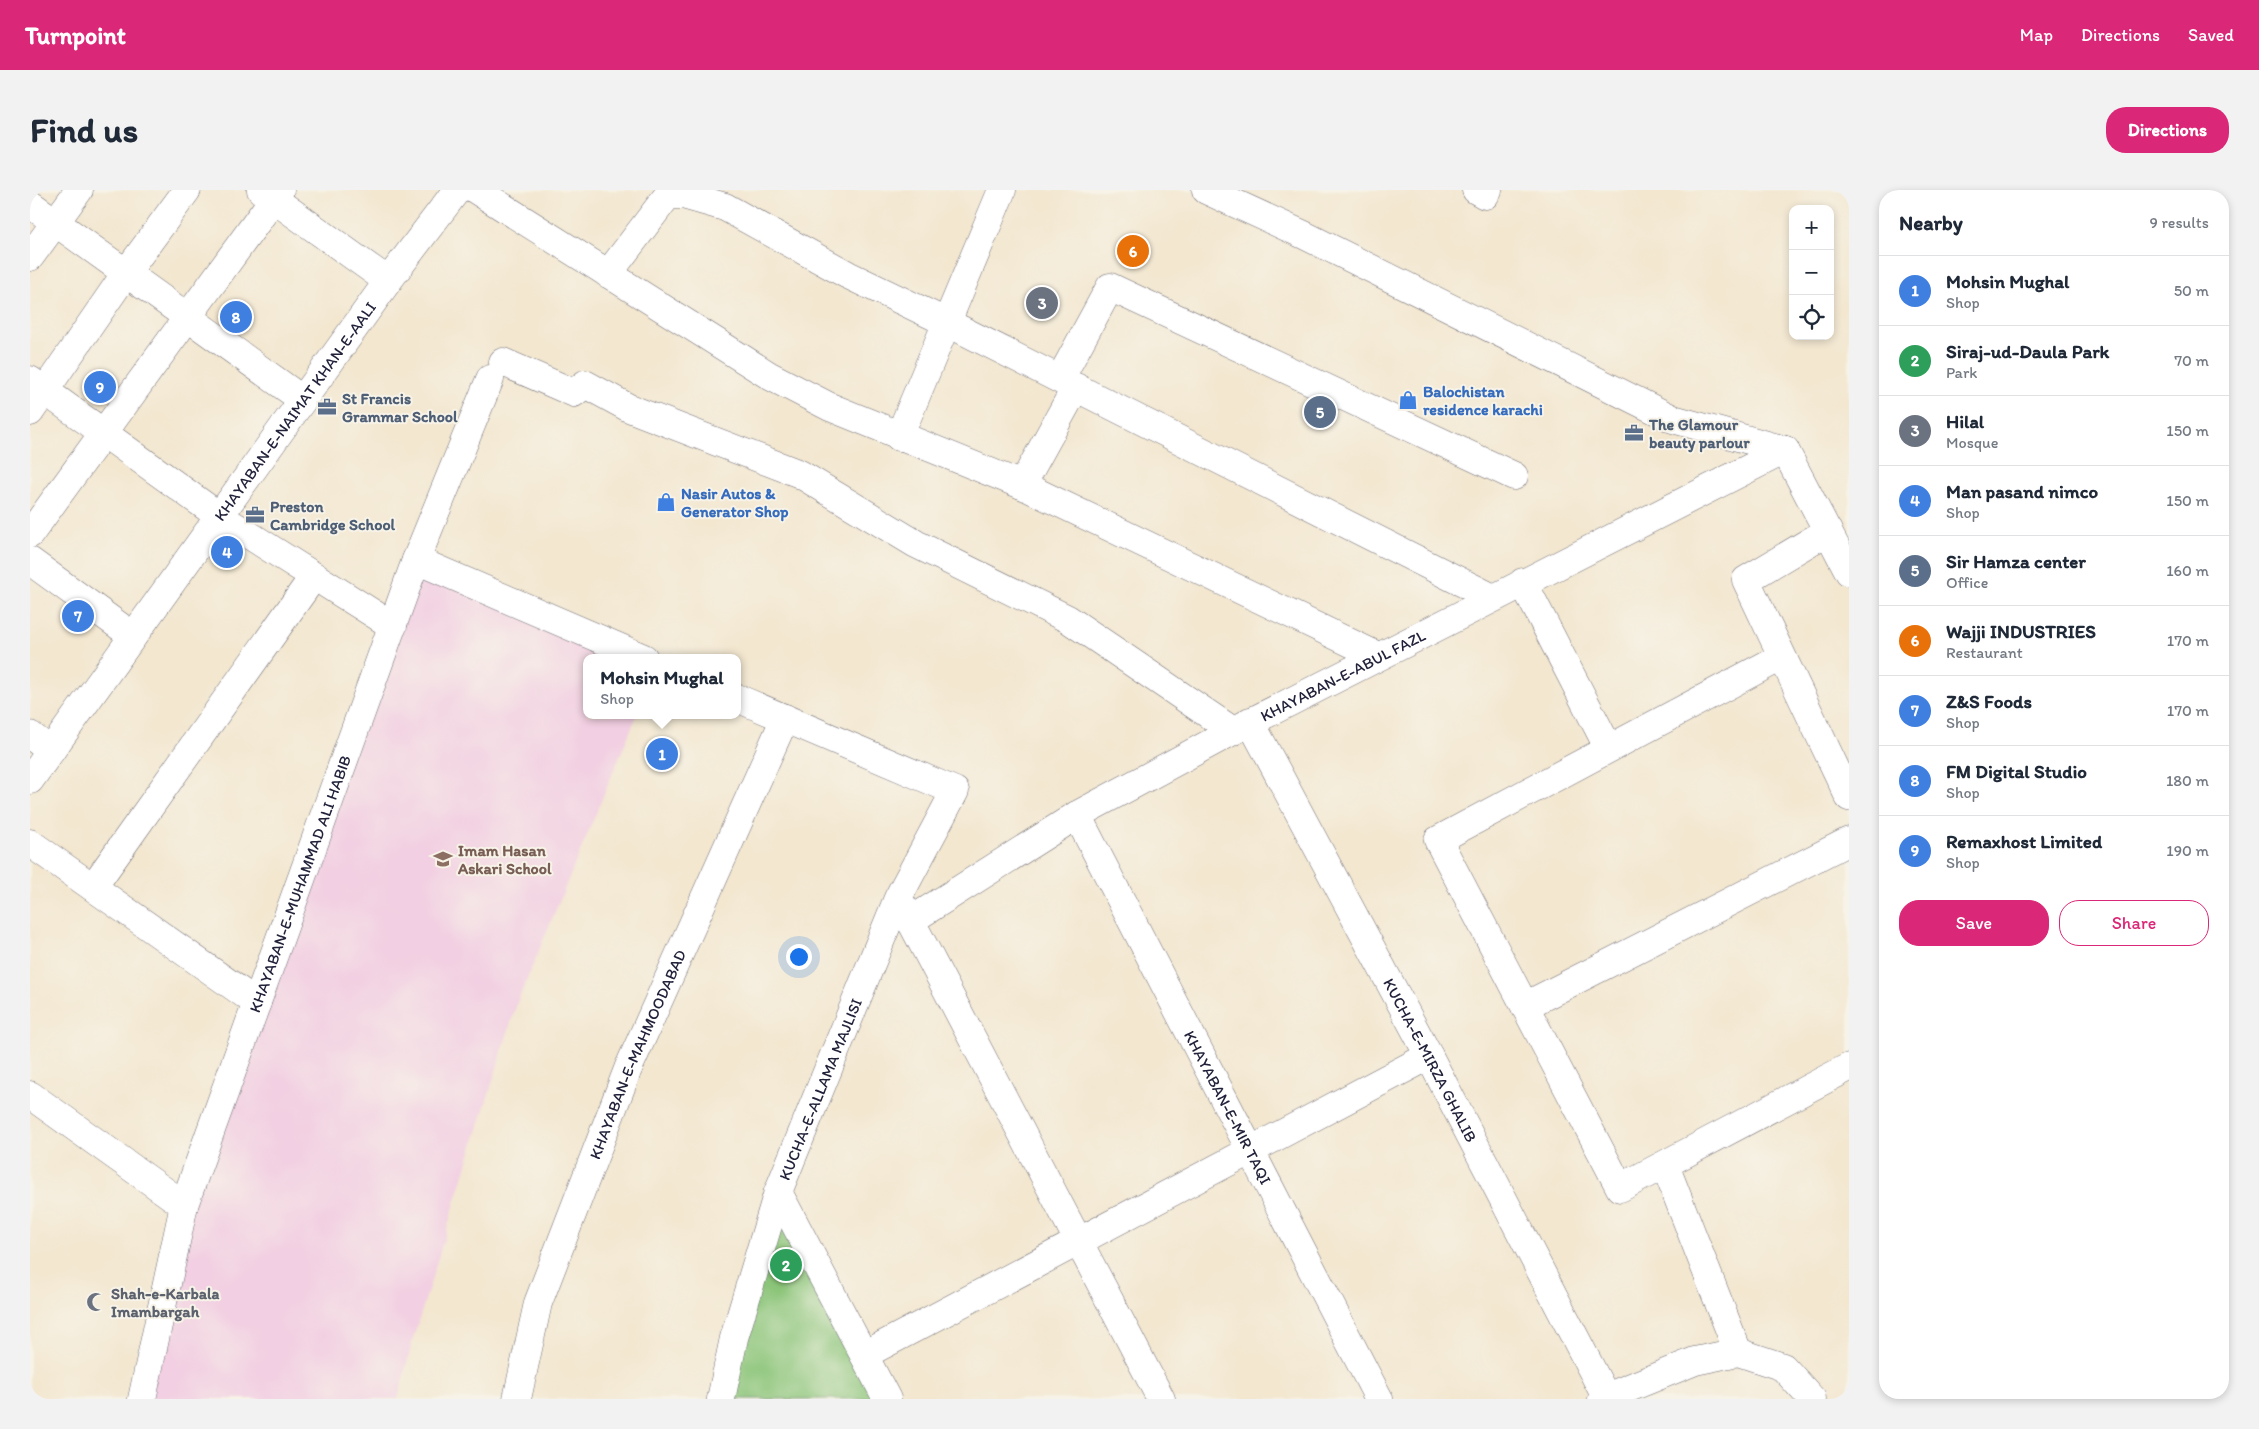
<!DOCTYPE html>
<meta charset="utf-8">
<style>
:root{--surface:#fff;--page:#f2f2f3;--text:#1f2937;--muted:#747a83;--line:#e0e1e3;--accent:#db2777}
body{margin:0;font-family:Itim,sans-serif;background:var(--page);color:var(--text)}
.controls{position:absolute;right:15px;top:15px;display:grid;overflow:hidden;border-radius:10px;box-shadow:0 2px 8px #0003}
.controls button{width:45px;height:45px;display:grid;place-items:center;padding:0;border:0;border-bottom:1px solid var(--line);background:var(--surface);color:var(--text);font:25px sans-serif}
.you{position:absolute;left:768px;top:766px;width:18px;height:18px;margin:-12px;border:4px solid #fff;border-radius:50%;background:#1a73e8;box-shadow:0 0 0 8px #1a73e833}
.badge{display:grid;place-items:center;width:32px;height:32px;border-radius:50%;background:var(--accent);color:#fff;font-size:16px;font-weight:700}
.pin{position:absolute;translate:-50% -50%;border:2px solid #fff;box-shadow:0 1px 5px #0006}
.popup{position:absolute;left:553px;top:464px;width:158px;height:65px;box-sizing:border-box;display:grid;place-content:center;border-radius:10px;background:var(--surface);filter:drop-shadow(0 1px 4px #0005);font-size:16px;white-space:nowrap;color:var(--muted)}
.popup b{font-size:19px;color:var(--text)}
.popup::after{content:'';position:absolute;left:50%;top:100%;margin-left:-10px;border:10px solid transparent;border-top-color:var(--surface)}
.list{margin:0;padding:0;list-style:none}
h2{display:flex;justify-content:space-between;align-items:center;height:65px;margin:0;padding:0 20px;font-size:21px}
h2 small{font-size:16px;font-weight:400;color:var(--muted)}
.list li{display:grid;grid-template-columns:32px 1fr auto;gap:15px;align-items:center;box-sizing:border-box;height:70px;padding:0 20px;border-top:1px solid var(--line)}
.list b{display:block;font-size:19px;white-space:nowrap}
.list p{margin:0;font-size:16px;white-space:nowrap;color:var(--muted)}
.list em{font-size:16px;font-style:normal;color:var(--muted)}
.actions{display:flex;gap:10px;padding:15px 20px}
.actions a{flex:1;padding:11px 0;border:1px solid var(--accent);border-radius:20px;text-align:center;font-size:18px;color:var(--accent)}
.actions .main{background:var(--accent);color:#fff}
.icon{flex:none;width:28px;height:28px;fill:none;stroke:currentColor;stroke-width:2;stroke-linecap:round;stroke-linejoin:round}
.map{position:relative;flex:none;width:1819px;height:1209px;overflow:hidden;border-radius:20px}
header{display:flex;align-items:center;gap:30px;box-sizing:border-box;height:70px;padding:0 25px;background:var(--accent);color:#fff}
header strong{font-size:24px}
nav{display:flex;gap:28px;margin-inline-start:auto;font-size:18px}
.intro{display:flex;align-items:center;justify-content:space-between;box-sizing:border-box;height:120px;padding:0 30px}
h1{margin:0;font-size:35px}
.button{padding:12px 22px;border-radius:20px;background:var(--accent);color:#fff;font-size:18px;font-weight:700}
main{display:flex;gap:30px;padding:0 30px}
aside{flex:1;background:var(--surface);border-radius:20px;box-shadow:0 2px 8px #0003}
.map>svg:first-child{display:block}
.built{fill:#f2cfe2}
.green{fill:#8bc579;stroke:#56745a}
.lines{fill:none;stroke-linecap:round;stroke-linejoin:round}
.minor-casing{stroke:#6b676f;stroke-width:29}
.minor{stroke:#fff;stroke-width:28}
.labels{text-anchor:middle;stroke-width:4;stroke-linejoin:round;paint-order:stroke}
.shop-label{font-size:16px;font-weight:bold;fill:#366cbe;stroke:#f7f3e8;text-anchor:start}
.service-label{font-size:16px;font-weight:bold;fill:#4e5e75;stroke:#f7f3e8;text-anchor:start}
.street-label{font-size:16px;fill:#22223b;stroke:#f7f3e8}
.education-label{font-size:16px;font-weight:bold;fill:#785e54;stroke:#f7f3e8;text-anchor:start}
.worship-label{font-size:16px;font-weight:bold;fill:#5b616d;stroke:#f7f3e8;text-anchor:start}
</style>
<header>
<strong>Turnpoint</strong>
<nav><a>Map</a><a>Directions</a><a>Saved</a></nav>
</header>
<div class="intro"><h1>Find us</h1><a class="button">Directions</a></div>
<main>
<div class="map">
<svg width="1819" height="1209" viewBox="0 0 1819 1209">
<rect width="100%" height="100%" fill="#f7f3e8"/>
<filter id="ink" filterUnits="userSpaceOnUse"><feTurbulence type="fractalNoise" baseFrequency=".02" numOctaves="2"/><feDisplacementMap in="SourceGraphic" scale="10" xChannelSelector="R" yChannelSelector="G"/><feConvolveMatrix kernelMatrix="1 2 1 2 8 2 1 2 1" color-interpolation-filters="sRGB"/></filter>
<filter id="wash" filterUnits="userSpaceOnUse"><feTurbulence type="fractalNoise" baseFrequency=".0096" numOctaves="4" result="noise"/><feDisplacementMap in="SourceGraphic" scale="20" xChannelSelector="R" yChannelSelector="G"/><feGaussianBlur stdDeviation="1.12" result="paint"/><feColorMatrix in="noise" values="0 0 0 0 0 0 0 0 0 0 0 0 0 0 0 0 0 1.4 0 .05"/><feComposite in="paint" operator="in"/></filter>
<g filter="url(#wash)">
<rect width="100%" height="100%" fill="#f3e7d0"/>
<!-- built -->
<polygon class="built" points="386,370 614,468 557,468 557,525 607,525 487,813 383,1149 368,1209 112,1209 154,1015"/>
<!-- green -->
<polygon class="green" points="748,1002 857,1209 691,1209"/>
</g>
<g filter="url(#ink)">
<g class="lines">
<!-- minor casing -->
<g class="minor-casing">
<g id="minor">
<polyline points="231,0 358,91"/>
<polyline points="446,0 740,186 800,217 992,295 1348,466"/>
<polyline points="1176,0 1274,45 1643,229 1755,260"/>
<polyline points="1446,0 1455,5 1458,0"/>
<polyline points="0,14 273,210"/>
<polyline points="0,67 49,0"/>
<polyline points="578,84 638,5 653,5 695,17 818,85 918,133 1463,408"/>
<polyline points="473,172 544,203 555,194 599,218 770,284 886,354 1038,429 1203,541"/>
<polyline points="1030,189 1080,97 1484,286"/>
<polyline points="0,190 189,326 363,436"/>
<polyline points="0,222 96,83 157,0"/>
<polyline points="869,247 972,0"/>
<polyline points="1755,260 1819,382"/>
<polyline points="992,295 1046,197"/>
<polyline points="1798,341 1716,390 1819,607"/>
<polyline points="0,344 250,0"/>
<polyline points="386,370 614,468"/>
<polyline points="0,371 103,446"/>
<polyline points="1493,392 1578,557"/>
<polyline points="1751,467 1408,650 1590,998 1819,877"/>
<path id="s1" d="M1220,531L1399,866L1577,1209"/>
<polyline points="0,545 21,561"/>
<path id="s2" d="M0,590L358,91L427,0"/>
<path id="s3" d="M1047,625L1349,1209"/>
<polyline points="0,653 227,813"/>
<polyline points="63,697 284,386"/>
<polyline points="873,716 1131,1209"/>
<path id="s4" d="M880,731L1047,625L1203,541L1755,260"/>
<polyline points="1495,816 1819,651"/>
<polyline points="0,905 154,1015"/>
<polyline points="1635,975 1708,1162"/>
<polyline points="748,1002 857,1209"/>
<polyline points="834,1165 1399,866"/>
<path id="s5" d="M112,1209L154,1015L386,370L460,189"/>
<path id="s6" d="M487,1209L508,1113L598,879L755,528"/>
<path id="s7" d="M691,1209L704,1148L748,1002L868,708L925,601L707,508"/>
<polyline points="1572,1209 1665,1171 1708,1162 1753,1177 1782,1209"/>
</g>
</g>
<!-- minor -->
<use href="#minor" class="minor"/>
</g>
</g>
<!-- icons -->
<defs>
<g id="shop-bare" transform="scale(1.5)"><path d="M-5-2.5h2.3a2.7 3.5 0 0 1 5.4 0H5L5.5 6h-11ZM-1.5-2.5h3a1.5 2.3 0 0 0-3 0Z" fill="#3f7fe0" stroke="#f7f3e8" stroke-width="2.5" paint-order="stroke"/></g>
<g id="office-bare" transform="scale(1.5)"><path d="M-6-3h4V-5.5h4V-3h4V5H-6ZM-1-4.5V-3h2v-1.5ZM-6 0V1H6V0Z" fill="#5c6f8a" stroke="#f7f3e8" stroke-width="2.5" paint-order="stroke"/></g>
<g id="school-bare" transform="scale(1.5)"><path d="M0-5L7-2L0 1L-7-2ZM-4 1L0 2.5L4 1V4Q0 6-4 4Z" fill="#8d6e63" stroke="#f7f3e8" stroke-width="2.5" paint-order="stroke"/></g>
<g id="mosque-bare" transform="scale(1.5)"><path d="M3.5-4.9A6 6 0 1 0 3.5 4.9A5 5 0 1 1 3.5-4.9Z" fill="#6b7280" stroke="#f7f3e8" stroke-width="2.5" paint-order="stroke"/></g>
</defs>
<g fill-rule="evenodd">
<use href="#shop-bare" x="1378" y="210"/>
<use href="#office-bare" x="297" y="217"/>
<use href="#office-bare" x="1604" y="243"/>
<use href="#shop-bare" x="636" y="312"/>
<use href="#office-bare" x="225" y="325"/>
<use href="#school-bare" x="413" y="669"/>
<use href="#mosque-bare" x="66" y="1112"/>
</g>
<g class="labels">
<!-- shop labels -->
<g class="shop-label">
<text x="1393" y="207">Balochistan<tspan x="1393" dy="18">residence karachi</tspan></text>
<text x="651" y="309">Nasir Autos &amp;<tspan x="651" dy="18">Generator Shop</tspan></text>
</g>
<!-- service labels -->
<g class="service-label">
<text x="312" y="214">St Francis<tspan x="312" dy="18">Grammar School</tspan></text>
<text x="1619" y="240">The Glamour<tspan x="1619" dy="18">beauty parlour</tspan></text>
<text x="240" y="322">Preston<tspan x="240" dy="18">Cambridge School</tspan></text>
</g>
<!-- street labels -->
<g class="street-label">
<text dy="6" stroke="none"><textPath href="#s2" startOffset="454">KHAYABAN-E-NAIMAT KHAN-E-AALI</textPath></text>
<text dy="6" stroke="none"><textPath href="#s4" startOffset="498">KHAYABAN-E-ABUL FAZL</textPath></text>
<text dy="6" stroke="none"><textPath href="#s5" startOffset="540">KHAYABAN-E-MUHAMMAD ALI HABIB</textPath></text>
<text dy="6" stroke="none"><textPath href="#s6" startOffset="366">KHAYABAN-E-MAHMOODABAD</textPath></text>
<text dy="6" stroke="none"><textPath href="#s1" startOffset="384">KUCHA-E-MIRZA GHALIB</textPath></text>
<text dy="6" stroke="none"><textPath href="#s7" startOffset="326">KUCHA-E-ALLAMA MAJLISI</textPath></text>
<text dy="6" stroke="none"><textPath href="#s3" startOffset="329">KHAYABAN-E-MIR TAQI</textPath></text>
</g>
<!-- education labels -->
<g class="education-label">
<text x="428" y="666">Imam Hasan<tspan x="428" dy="18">Askari School</tspan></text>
</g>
<!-- worship labels -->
<g class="worship-label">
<text x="81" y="1109">Shah-e-Karbala<tspan x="81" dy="18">Imambargah</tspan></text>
</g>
</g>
</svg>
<div class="controls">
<button>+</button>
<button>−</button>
<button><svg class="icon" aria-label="locate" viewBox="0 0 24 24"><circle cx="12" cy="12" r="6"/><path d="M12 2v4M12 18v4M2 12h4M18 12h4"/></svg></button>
</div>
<div class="you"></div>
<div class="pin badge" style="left:632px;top:564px;background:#3f7fe0">1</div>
<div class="popup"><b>Mohsin Mughal</b>Shop</div>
<div class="pin badge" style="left:756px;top:1075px;background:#2e9e5b">2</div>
<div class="pin badge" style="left:1012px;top:113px;background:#6b7280">3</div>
<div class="pin badge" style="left:197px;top:362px;background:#3f7fe0">4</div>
<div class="pin badge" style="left:1290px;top:222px;background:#5c6f8a">5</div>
<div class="pin badge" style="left:1103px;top:61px;background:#e8710a">6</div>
<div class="pin badge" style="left:48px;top:426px;background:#3f7fe0">7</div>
<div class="pin badge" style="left:206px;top:127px;background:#3f7fe0">8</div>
<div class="pin badge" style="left:70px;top:197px;background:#3f7fe0">9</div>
</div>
<aside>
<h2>Nearby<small>9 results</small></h2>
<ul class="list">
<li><span class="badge" style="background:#3f7fe0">1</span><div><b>Mohsin Mughal</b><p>Shop</p></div><em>50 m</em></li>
<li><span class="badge" style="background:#2e9e5b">2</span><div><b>Siraj-ud-Daula Park</b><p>Park</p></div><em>70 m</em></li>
<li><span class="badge" style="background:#6b7280">3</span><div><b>Hilal</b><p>Mosque</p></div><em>150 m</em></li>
<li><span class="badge" style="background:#3f7fe0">4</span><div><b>Man pasand nimco</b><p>Shop</p></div><em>150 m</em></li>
<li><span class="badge" style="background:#5c6f8a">5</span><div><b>Sir Hamza center</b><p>Office</p></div><em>160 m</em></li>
<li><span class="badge" style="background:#e8710a">6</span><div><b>Wajji INDUSTRIES</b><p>Restaurant</p></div><em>170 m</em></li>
<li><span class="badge" style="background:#3f7fe0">7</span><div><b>Z&amp;S Foods</b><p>Shop</p></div><em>170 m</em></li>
<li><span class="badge" style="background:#3f7fe0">8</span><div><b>FM Digital Studio</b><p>Shop</p></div><em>180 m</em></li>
<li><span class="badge" style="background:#3f7fe0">9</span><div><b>Remaxhost Limited</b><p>Shop</p></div><em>190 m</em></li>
</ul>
<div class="actions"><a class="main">Save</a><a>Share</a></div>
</aside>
</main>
